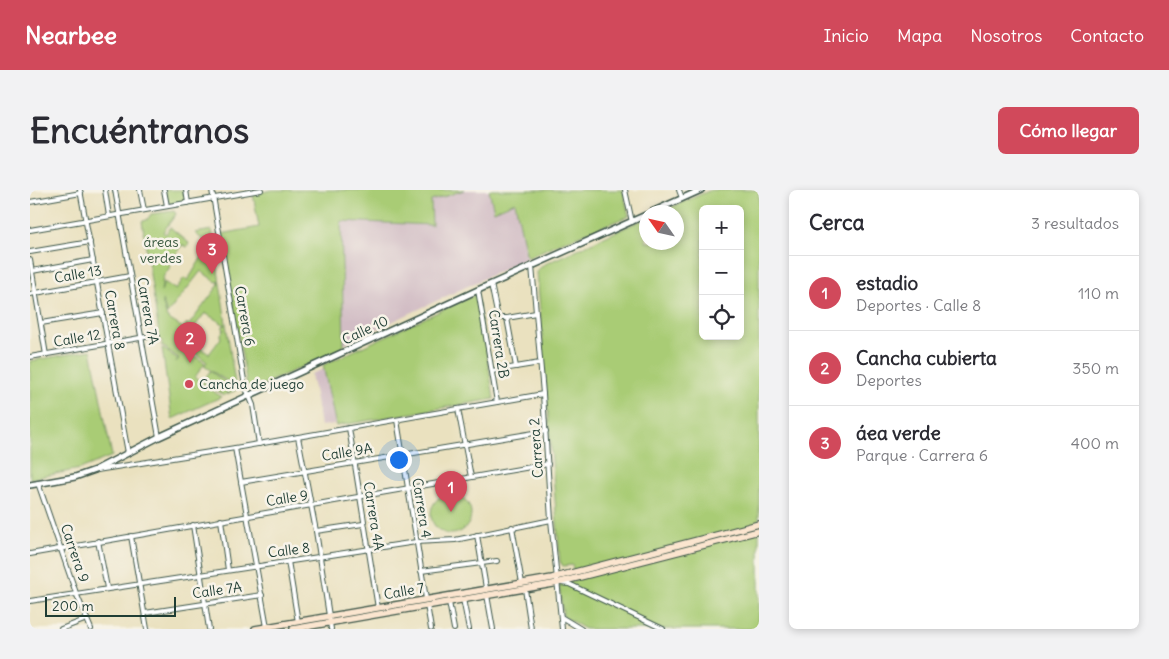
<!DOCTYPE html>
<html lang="es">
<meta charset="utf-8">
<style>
:root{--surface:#fff;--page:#f2f2f3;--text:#2b2b33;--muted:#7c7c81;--line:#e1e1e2;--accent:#d1495b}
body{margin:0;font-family:Delius,sans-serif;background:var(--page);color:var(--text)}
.controls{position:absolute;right:15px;top:15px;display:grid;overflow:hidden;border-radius:8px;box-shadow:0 2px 8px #0003}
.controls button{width:45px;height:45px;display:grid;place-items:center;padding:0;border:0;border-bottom:1px solid var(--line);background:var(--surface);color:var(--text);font:25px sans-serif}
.compass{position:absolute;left:609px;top:15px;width:45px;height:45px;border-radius:50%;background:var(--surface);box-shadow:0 2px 8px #0003;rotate:304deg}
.scale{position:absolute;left:15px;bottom:12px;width:131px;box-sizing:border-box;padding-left:5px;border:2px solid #1f3d34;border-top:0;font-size:14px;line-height:18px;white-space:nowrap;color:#1f3d34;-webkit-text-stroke:4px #f7f3e8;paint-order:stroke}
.you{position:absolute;left:368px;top:269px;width:18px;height:18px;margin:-12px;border:4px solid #fff;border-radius:50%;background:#1a73e8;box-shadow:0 0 0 8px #1a73e833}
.badge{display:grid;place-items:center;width:32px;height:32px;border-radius:50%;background:var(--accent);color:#fff;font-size:16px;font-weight:700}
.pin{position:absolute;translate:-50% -41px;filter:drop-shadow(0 1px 2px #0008)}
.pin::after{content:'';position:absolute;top:26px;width:18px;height:15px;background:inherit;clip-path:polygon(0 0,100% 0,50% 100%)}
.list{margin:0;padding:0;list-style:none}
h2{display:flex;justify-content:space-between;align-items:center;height:65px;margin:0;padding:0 20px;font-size:21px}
h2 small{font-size:16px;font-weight:400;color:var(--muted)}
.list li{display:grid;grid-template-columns:32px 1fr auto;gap:15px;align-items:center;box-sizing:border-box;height:75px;padding:0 20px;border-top:1px solid var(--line)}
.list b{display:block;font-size:19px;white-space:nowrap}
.list p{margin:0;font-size:16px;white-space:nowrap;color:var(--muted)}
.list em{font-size:16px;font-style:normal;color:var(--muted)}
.icon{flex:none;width:28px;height:28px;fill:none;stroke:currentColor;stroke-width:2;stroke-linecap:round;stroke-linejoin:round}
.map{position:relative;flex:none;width:729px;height:439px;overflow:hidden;border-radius:8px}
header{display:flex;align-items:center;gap:30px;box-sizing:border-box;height:70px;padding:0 25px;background:var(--accent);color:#fff}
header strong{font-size:24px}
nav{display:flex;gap:28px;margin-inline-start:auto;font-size:18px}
.intro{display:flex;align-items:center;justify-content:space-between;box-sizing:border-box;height:120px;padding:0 30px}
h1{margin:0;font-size:35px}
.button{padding:12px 22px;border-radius:8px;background:var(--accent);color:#fff;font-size:18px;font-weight:700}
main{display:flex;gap:30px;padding:0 30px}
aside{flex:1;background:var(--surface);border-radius:8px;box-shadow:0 2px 8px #0003}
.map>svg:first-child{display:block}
.industrial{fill:#d2bdc5}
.green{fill:#a9cc75;stroke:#648454;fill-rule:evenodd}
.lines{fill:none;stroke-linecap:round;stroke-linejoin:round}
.minor-casing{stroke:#3d5649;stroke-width:6}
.tertiary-casing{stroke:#3d5649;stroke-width:8}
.secondary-casing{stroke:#3d5649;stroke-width:8}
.minor{stroke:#fff;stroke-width:4}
.tertiary{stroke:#fff;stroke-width:5}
.secondary{stroke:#fbe5cf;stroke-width:5.5}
.poi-dot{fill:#d1495b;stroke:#f7f3e8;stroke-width:2}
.labels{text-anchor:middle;stroke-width:5;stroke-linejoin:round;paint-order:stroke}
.park-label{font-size:14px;fill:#3b5a41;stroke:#f7f3e8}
.street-label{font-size:14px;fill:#1f3d34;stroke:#f7f3e8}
.poi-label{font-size:14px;fill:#1f3d34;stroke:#f7f3e8;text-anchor:start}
</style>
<header>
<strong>Nearbee</strong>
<nav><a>Inicio</a><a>Mapa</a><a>Nosotros</a><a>Contacto</a></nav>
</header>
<div class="intro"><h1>Encuéntranos</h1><a class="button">Cómo llegar</a></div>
<main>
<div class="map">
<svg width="729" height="439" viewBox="0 0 729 439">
<rect width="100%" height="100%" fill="#f7f3e8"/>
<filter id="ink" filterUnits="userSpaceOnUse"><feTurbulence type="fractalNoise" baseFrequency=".02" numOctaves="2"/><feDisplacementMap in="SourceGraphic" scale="10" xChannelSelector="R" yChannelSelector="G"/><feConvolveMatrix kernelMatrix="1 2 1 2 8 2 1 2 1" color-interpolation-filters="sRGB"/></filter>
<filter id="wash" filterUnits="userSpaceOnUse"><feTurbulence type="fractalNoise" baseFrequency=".0096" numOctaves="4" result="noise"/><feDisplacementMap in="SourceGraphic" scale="20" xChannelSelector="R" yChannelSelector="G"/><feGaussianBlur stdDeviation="1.12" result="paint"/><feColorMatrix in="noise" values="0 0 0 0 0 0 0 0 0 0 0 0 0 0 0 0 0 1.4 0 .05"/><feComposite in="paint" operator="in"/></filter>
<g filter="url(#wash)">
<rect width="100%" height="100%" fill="#eae1bf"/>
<!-- industrial -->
<g class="industrial">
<polygon points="434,0 459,0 464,21 485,12 497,68 313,155 310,30 402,34 401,11"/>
<polygon points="294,179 306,234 291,236 281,184"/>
</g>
<!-- green -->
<g class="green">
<polygon points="135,0 154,0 156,12 138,14"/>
<polygon points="242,0 434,0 401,11 402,35 311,31 314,158 223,199 217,195 191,44 229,37 223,4"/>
<polygon points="459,0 593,0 599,26 520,57 497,68 485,12 464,21"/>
<path d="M681,0H729V439H555L533,426L529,394L546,390L542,375L533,376L530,372L507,81L513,75L616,28V52H646V22H630ZM673,19H710V146H673Z"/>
<path d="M144,21L146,24L133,42L136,44L140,37L159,53L157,57L152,55L139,75L140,77L133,87L131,102L134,92L146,100L154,88L158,90L179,55L165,43L182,40L206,200L197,205L203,195L174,176L177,172L160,159L162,156L159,155L156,160L175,173L165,187L191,207L142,229L132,158L148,169L146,172L149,168L131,155L133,152L130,150L112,31L117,30L121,24ZM171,81L186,92L189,91L188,96L158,136L157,133L153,138L137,128L132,110L137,124ZM175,123L195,135L192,137L194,139L190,146L191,148L179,164L162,152L165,147L159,144Z"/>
<polygon points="447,104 464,209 306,236 293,175"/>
<polygon points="61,160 82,266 50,279 0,289 0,171"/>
<polygon points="180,181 201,196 194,206 173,191"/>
<circle cx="421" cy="324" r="20"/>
</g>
</g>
<g filter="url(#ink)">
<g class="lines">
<!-- minor casing -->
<g class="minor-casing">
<g id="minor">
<polyline points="50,0 98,263"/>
<polyline points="75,0 79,26"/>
<polyline points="85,0 129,247"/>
<polyline points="110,0 114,20"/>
<polyline points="134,0 137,16"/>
<polyline points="156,0 158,13"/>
<polyline points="182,0 215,196 223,215 229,254"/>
<polyline points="595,0 602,32"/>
<polyline points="649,0 652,8"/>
<polyline points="0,12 51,3"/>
<polyline points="0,40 231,0"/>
<polyline points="0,62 60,52"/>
<polyline points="0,70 16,165"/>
<polyline points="502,76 513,204 521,330 532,439"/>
<polyline points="2,81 63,70"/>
<polyline points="461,94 468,128 477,128 506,123"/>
<polyline points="448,100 467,212"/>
<polyline points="0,104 100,86"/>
<polyline points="477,128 486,177"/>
<polyline points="11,133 73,123"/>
<polyline points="0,167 127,145"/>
<polyline points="462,181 510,173"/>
<polyline points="428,219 441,287"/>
<polyline points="367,230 396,409"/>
<polyline points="319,238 348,418"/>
<polyline points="268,247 286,341 301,439"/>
<polyline points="205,258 237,437"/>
<polyline points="67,280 205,258 513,204"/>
<polyline points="211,292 516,241"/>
<polyline points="8,293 46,403 61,439"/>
<polyline points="191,330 198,380"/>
<polyline points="163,335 179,439"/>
<polyline points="482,337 492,393"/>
<polyline points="286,341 333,334"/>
<polyline points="447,345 456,398"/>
<polyline points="101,346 117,439"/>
<polyline points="68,351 77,398"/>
<polyline points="0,364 518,274"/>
<polyline points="258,371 268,432"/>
<polyline points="391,381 467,371"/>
<polyline points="530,393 539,394 633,439"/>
<polyline points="495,399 501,439"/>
<polyline points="457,405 463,439"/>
<polyline points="433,409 439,439"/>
<polyline points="0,411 386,352 425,350 521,330"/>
<polyline points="419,412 424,439"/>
<polyline points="397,415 401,439"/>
<polyline points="115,423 232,405"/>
<polyline points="531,427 551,439"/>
<polyline points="31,439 57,429"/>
</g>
</g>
<!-- tertiary casing -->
<g class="tertiary-casing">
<g id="tertiary">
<polyline points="622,22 671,0"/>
<polyline points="0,295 45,287 65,280 129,247 448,100 616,25"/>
</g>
</g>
<!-- secondary casing -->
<g class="secondary-casing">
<g id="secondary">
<polyline points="225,439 522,388 729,334"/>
<polyline points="263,439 523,394 729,341"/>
</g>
</g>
<!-- minor -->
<use href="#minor" class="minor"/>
<!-- tertiary -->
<use href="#tertiary" class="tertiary"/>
<!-- secondary -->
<use href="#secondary" class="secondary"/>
</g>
</g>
<!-- markers -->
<circle class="poi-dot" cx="159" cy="194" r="5"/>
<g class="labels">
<!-- park labels -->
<g class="park-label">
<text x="131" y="57">áreas<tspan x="131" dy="16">verdes</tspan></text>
</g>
<!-- street labels -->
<g class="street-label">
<text transform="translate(48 84) rotate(-10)" y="5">Calle 13</text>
<text transform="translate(118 121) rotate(80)" y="5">Carrera 7A</text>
<text transform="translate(215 126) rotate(80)" y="5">Carrera 6</text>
<text transform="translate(85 130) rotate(80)" y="5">Carrera 8</text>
<text transform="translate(335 140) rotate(-25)" y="5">Calle 10</text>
<text transform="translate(47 148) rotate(-10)" y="5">Calle 12</text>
<text transform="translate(469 154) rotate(81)" y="5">Carrera 2B</text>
<text transform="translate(506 258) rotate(-94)" y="5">Carrera 2</text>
<text transform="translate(317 262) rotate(-9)" y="5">Calle 9A</text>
<text transform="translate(257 308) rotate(-9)" y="5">Calle 9</text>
<text transform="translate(392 318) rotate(81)" y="5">Carrera 4</text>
<text transform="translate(344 326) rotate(81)" y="5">Carrera 4A</text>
<text transform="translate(259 360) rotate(-7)" y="5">Calle 8</text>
<text transform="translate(45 363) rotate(71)" y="5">Carrera 9</text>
<text transform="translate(187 400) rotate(-8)" y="5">Calle 7A</text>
<text transform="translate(374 401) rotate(-10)" y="5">Calle 7</text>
</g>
<!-- poi labels -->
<g class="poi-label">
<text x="169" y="199">Cancha de juego</text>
</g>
</g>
</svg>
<div class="controls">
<button>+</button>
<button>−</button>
<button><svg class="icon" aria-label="locate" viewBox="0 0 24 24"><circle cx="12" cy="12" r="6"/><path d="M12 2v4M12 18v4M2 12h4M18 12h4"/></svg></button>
</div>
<svg class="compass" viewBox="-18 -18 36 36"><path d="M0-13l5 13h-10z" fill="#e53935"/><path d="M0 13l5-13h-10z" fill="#7c7c81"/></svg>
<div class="scale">200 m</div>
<div class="you"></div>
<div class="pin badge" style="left:421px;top:322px">1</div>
<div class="pin badge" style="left:160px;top:173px">2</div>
<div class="pin badge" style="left:182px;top:84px">3</div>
</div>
<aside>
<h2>Cerca<small>3 resultados</small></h2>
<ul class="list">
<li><span class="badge">1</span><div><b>estadio</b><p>Deportes · Calle 8</p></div><em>110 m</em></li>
<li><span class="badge">2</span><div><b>Cancha cubierta</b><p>Deportes</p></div><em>350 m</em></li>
<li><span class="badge">3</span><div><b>áea verde</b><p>Parque · Carrera 6</p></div><em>400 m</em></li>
</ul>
</aside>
</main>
